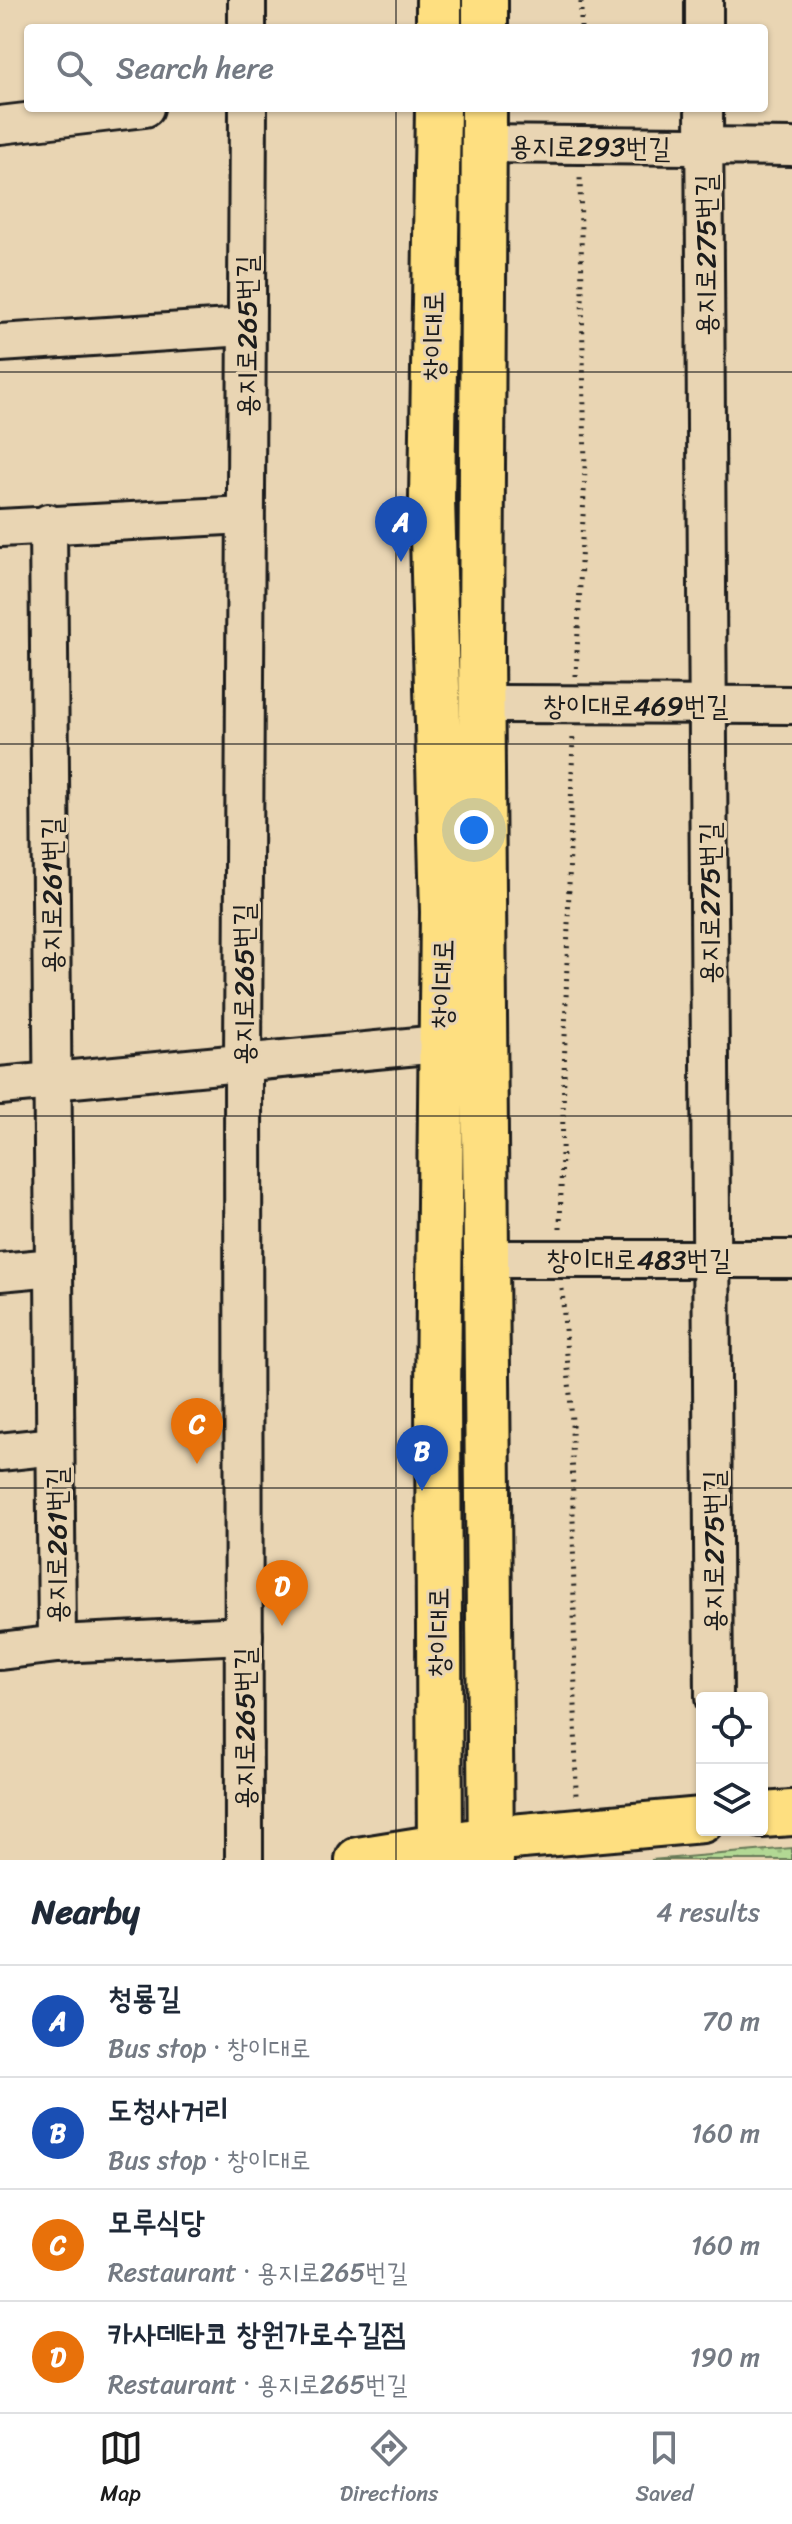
<!DOCTYPE html>
<meta charset="utf-8">
<style>
:root{--surface:#fff;--page:#f2f2f3;--text:#1f2937;--muted:#747a83;--line:#e0e1e3;--accent:#1c1c1c}
body{margin:0;font-family:Sriracha,"Poor Story",sans-serif;background:var(--page);color:var(--text)}
.controls{position:absolute;right:24px;bottom:24px;display:grid;overflow:hidden;border-radius:8px;box-shadow:0 2px 6px #0004}
.controls button{width:72px;height:72px;display:grid;place-items:center;padding:0;border:0;border-bottom:2px solid var(--line);background:var(--surface);color:var(--text);font:40px sans-serif}
.you{position:absolute;left:474px;top:830px;width:28px;height:28px;margin:-20px;border:6px solid #fff;border-radius:50%;background:#1a73e8;box-shadow:0 0 0 12px #1a73e833}
.badge{display:grid;place-items:center;width:52px;height:52px;border-radius:50%;background:var(--accent);color:#fff;font-size:26px;font-weight:700}
.pin{position:absolute;translate:-50% -66px;filter:drop-shadow(0 2px 4px #0008)}
.pin::after{content:'';position:absolute;top:42px;width:28px;height:24px;background:inherit;clip-path:polygon(0 0,100% 0,50% 100%)}
.list{margin:0;padding:0;list-style:none}
h2{display:flex;justify-content:space-between;align-items:center;height:104px;margin:0;padding:0 32px;font-size:34px}
h2 small{font-size:26px;font-weight:400;color:var(--muted)}
.list li{display:grid;grid-template-columns:52px 1fr auto;gap:24px;align-items:center;box-sizing:border-box;height:112px;padding:0 32px;border-top:2px solid var(--line)}
.list b{display:block;font-size:30px;white-space:nowrap}
.list p{margin:0;font-size:26px;white-space:nowrap;color:var(--muted)}
.list em{font-size:26px;font-style:normal;color:var(--muted)}
.icon{flex:none;width:44px;height:44px;fill:none;stroke:currentColor;stroke-width:2;stroke-linecap:round;stroke-linejoin:round}
.map{position:relative;flex:none;width:792px;height:1860px;overflow:hidden}
.search{position:absolute;background:var(--surface);box-shadow:0 2px 6px #0004;left:24px;right:24px;top:24px;height:88px;display:flex;align-items:center;gap:20px;box-sizing:border-box;padding:0 28px;border-radius:8px;color:var(--muted);font-size:30px}
.sheet{height:552px;background:var(--surface)}
nav{display:flex;justify-content:space-around;align-items:center;box-sizing:border-box;height:112px;border-top:2px solid var(--line);background:var(--surface);font-size:22px;color:var(--muted)}
nav a{display:grid;justify-items:center;gap:4px}
nav .on{color:var(--accent)}
.map>svg:first-child{display:block}
.park{fill:url(#park-dots);stroke:#677a58;stroke-width:2}
.lines{fill:none;stroke-linecap:round;stroke-linejoin:round}
.minor-casing{stroke:#1c1c1c;stroke-width:42}
.major-casing{stroke:#1c1c1c;stroke-width:50}
.path{stroke:#1c1c1c;stroke-width:5;stroke-dasharray:2 6;stroke-linecap:butt}
.minor{stroke:#e9d5b3;stroke-width:36}
.major{stroke:#fedf80;stroke-width:44}
.grid{fill:none;stroke:#1c1c1c;stroke-width:2;stroke-opacity:0.55}
.labels{text-anchor:middle;stroke-width:6;stroke-linejoin:round;paint-order:stroke}
.street-label{font-size:28px;fill:#1c1c1c;stroke:#e9d5b3}
</style>
<div class="map">
<svg width="792" height="1860" viewBox="0 0 792 1860">
<defs>
<pattern id="park-dots" width="8" height="8" patternUnits="userSpaceOnUse" patternTransform="scale(2)"><rect width="8" height="8" fill="#b2d894"/><path d="M2 2h.1M6 6h.1" fill="none" stroke="#98b97f" stroke-width="1.8" stroke-linecap="round"/></pattern>
</defs>
<rect width="100%" height="100%" fill="#e9d5b3"/>
<filter id="ink" filterUnits="userSpaceOnUse"><feTurbulence type="fractalNoise" baseFrequency=".0125" numOctaves="2"/><feDisplacementMap in="SourceGraphic" scale="16" xChannelSelector="R" yChannelSelector="G"/><feConvolveMatrix kernelMatrix="1 2 1 2 8 2 1 2 1" color-interpolation-filters="sRGB"/></filter>
<g filter="url(#ink)">
<!-- park -->
<polygon class="park" points="792,1848 792,1860 651,1860"/>
<g class="lines">
<!-- minor casing -->
<g class="minor-casing">
<g id="minor">
<polyline points="247,0 247,28"/>
<polyline points="704,0 704,28"/>
<polyline points="704,108 714,1698"/>
<polyline points="0,125 145,108"/>
<polyline points="484,144 792,147"/>
<polyline points="0,343 245,327"/>
<polyline points="48,523 57,1644"/>
<polyline points="0,528 245,515"/>
<polyline points="481,704 792,705"/>
<polyline points="0,1086 470,1041"/>
<polyline points="485,1259 792,1259"/>
<polyline points="0,1272 54,1267"/>
<polyline points="0,1452 55,1446"/>
<polyline points="0,1651 57,1644 244,1635"/>
<polyline points="244,1860 243,1060 248,108"/>
</g>
</g>
<!-- major casing -->
<g class="major-casing">
<g id="major">
<polyline points="439,28 439,0"/>
<polyline points="485,28 485,0"/>
<polyline points="438,108 432,499 443,912 438,1395 440,1860"/>
<polyline points="484,108 481,649 491,1860"/>
<polyline points="762,1815 792,1813"/>
<polyline points="358,1860 489,1839 702,1820"/>
</g>
</g>
<!-- path -->
<g class="path">
<polyline points="581,28 581,0"/>
<polyline points="576,676 585,471 580,174"/>
<polyline points="560,1228 573,734"/>
<polyline points="562,1289 572,1421 576,1799"/>
</g>
<!-- minor -->
<use href="#minor" class="minor"/>
<!-- major -->
<use href="#major" class="major"/>
</g>
</g>
<!-- grid -->
<path class="grid" d="M396,0V28M396,108V1860M0,372H792M0,744H792M0,1116H792M0,1488H792"/>
<g class="labels">
<!-- street labels -->
<g class="street-label">
<text transform="translate(590 146) rotate(1)" y="10">용지로293번길</text>
<text transform="translate(705 255) rotate(-90)" y="10">용지로275번길</text>
<text transform="translate(246 336) rotate(-90)" y="10">용지로265번길</text>
<text transform="translate(433 336) rotate(-90)" y="10">창이대로</text>
<text x="636" y="715">창이대로469번길</text>
<text transform="translate(51 895) rotate(-90)" y="10">용지로261번길</text>
<text transform="translate(709 903) rotate(-90)" y="10">용지로275번길</text>
<text transform="translate(243 984) rotate(-90)" y="10">용지로265번길</text>
<text transform="translate(442 984) rotate(-89)" y="10">창이대로</text>
<text x="639" y="1269">창이대로483번길</text>
<text transform="translate(56 1545) rotate(-90)" y="10">용지로261번길</text>
<text transform="translate(713 1551) rotate(-90)" y="10">용지로275번길</text>
<text transform="translate(438 1632) rotate(-90)" y="10">창이대로</text>
<text transform="translate(244 1728) rotate(-90)" y="10">용지로265번길</text>
</g>
</g>
</svg>
<div class="controls">
<button><svg class="icon" aria-label="locate" viewBox="0 0 24 24"><circle cx="12" cy="12" r="6"/><path d="M12 2v4M12 18v4M2 12h4M18 12h4"/></svg></button>
<button><svg class="icon" aria-label="layers" viewBox="0 0 24 24"><path d="M12 4l9 5-9 5-9-5zM3 14l9 5 9-5"/></svg></button>
</div>
<div class="you"></div>
<div class="pin badge" style="left:401px;top:562px;background:#1a4fb4">A</div>
<div class="pin badge" style="left:422px;top:1491px;background:#1a4fb4">B</div>
<div class="pin badge" style="left:197px;top:1464px;background:#e8710a">C</div>
<div class="pin badge" style="left:282px;top:1626px;background:#e8710a">D</div>
<div class="search"><svg class="icon" aria-label="search" viewBox="0 0 24 24"><circle cx="10" cy="10" r="6"/><path d="M15 15l6 6"/></svg>Search here</div>
</div>
<section class="sheet">
<h2>Nearby<small>4 results</small></h2>
<ul class="list">
<li><span class="badge" style="background:#1a4fb4">A</span><div><b>청룡길</b><p>Bus stop · 창이대로</p></div><em>70 m</em></li>
<li><span class="badge" style="background:#1a4fb4">B</span><div><b>도청사거리</b><p>Bus stop · 창이대로</p></div><em>160 m</em></li>
<li><span class="badge" style="background:#e8710a">C</span><div><b>모루식당</b><p>Restaurant · 용지로265번길</p></div><em>160 m</em></li>
<li><span class="badge" style="background:#e8710a">D</span><div><b>카사데타코 창원가로수길점</b><p>Restaurant · 용지로265번길</p></div><em>190 m</em></li>
</ul>
</section>
<nav>
<a class="on"><svg class="icon" aria-label="map" viewBox="0 0 24 24"><path d="M3 6l6-2 6 2 6-2v14l-6 2-6-2-6 2zM9 4v14M15 6v14"/></svg>Map</a>
<a><svg class="icon" aria-label="directions" viewBox="0 0 24 24"><path d="M12 3l9 9-9 9-9-9zM9 14v-3h6M13 9l2 2-2 2"/></svg>Directions</a>
<a><svg class="icon" aria-label="saved" viewBox="0 0 24 24"><path d="M7 4h10v16l-5-4-5 4z"/></svg>Saved</a>
</nav>
